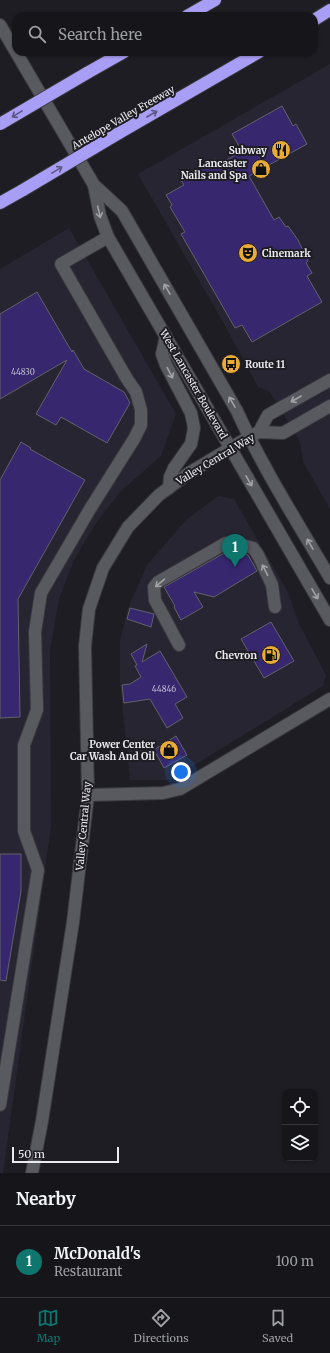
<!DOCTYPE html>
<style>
:root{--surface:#16161a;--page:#232327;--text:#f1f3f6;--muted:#9e9fa2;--line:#353539;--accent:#0f766e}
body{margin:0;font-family:Merriweather,serif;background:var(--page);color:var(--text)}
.controls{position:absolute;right:12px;bottom:12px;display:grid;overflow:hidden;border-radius:8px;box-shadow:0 1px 3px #0004}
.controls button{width:36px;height:36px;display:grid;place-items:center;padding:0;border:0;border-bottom:1px solid var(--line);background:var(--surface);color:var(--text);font:20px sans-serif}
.scale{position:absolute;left:12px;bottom:10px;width:107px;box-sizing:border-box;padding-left:4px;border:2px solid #ebebef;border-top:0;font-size:11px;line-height:14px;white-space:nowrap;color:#ebebef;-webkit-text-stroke:3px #1e1d23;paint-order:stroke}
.you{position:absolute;left:181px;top:772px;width:14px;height:14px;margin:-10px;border:3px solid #fff;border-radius:50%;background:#1a73e8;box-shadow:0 0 0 6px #1a73e833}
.badge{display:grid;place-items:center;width:26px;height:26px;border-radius:50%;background:var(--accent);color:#fff;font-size:13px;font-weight:700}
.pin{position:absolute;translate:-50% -33px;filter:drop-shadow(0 1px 2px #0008)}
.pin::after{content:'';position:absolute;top:21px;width:14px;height:12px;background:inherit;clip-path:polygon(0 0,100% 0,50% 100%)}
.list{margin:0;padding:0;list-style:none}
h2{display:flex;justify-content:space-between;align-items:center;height:52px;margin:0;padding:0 16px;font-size:17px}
h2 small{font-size:13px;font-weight:400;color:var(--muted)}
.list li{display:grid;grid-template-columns:26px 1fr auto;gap:12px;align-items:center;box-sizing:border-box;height:72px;padding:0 16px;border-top:1px solid var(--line)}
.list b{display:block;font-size:15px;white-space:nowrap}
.list p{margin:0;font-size:13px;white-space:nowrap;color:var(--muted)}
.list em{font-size:13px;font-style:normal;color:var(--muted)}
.icon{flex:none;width:22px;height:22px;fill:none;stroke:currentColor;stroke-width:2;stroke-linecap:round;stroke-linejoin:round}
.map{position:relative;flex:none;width:330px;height:1173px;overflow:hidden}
.search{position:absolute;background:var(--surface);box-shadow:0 1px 3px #0004;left:12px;right:12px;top:12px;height:44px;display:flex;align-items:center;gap:10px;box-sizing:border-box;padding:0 14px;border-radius:12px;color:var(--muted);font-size:15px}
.sheet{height:124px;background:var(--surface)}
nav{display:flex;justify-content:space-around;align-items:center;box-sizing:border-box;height:56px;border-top:1px solid var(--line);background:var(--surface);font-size:11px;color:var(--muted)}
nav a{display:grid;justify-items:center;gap:2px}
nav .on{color:var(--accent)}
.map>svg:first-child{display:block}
.built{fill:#262531}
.building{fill:#37276e;stroke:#636269}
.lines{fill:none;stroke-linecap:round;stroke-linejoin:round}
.minor-casing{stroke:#3a3a3e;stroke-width:14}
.highway-casing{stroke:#3a3a3e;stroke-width:14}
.minor{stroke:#595960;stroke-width:12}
.highway{stroke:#a99ef5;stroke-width:12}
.highway-bridge-casing{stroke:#3a3a3e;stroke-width:14;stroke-linecap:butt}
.highway-bridge{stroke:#a99ef5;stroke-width:12}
.oneway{stroke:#5d5782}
.oneway2{stroke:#a2a2a8}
.labels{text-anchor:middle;stroke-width:4;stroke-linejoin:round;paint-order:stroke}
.number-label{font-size:8px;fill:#bebacf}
.street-label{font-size:10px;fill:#ebebef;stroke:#1e1d23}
.poi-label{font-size:10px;font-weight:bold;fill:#ebebef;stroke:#1e1d23;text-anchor:end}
</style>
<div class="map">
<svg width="330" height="1173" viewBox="0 0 330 1173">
<rect width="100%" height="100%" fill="#1e1d23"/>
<!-- built -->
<g class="built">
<polygon points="330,64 330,509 303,462 300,442 270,392 258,387 224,324 138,174"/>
<polygon points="69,228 176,414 161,456 121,491 96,523 74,560 59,599 50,650 51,826 3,1173 0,1173 0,269"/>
<polygon points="218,496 234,499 288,592 299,624 326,675 323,686 170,780 130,780 120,683 120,641 128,608 147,565 186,520"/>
</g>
<!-- building -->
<g class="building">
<polygon points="282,106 293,126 296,124 307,144 249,176 274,220 279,217 286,227 288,226 298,240 308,261 306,263 312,273 307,276 322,302 252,342 242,325 235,328 181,234 185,232 170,207 172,205 166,195 184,185 180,179 215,159 218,165 242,151 232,134"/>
<polygon points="37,292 72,352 73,350 84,369 124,392 130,403 107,443 61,417 56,425 36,414 67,360 0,399 0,314"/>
<polygon points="21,442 31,448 30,449 85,480 18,599 20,717 0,718 0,480"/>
<polygon points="228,551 248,555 257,571 214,597 194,592 203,607 181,620 174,607 175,606 164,587"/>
<polygon points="130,608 154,614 151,627 127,619"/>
<polygon points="271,622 294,661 264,678 241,639"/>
<polygon points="147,644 142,662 160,651 187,697 175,704 183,718 167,728 150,699 124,703 122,685 130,684 141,677 135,666 137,665 131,654"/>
<polygon points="176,736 187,755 164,768 154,750"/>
<polygon points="0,854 21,854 21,891 6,981 0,980"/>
</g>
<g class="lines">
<!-- minor casing -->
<g class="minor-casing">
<g id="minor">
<path d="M0,25L94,185L122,211L237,411C263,469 298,523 330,578"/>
<polyline points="94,185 100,216 108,237 330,620"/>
<polyline points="166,336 162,354 166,365 191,413 194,428 191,444 174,468 170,477 169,488"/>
<polyline points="259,432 268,415 330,380"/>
<polyline points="179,645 155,600 154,587 158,582 226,543 242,545 253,548 258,555 272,585 275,607"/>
<polyline points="88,795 163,793 180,789 330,699"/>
<polyline points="0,1105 38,870 24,831 24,745 37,710 35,632 41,593 90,509 134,439 141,425 141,410 136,392 127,379 61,264 108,237"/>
<polyline points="32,1173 42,1121 73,922 88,795 85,646 89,609 103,568 128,527 159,495 189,473 249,437 259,432 283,433 330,406"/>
</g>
</g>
<!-- highway casing -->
<g class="highway-casing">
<g id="highway">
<polyline points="187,16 215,0"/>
<polyline points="314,20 330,10"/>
<polyline points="87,73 124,52"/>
<polyline points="119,133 259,52"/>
<polyline points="0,203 23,190"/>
</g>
</g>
<!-- minor -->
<use href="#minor" class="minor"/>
<!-- highway -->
<use href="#highway" class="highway"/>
<!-- highway-bridge casing -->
<g class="highway-bridge-casing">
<g id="highway-bridge">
<polyline points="0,124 87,73"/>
<polyline points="23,190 119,133"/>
</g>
</g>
<!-- highway-bridge -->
<use href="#highway-bridge" class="highway-bridge"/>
</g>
<!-- one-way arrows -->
<defs><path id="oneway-shaft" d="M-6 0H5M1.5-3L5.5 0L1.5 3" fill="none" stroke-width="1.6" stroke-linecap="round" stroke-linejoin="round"/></defs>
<g class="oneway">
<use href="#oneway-shaft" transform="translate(17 114) rotate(149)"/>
<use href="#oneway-shaft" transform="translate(152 114) rotate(-30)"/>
<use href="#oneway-shaft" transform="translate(57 170) rotate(-31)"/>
</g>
<g class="oneway2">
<use href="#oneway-shaft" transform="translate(99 212) rotate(77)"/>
<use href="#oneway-shaft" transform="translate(167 289) rotate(-120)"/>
<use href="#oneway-shaft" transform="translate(170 373) rotate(62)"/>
<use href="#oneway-shaft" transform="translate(296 399) rotate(150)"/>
<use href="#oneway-shaft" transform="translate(232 402) rotate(-120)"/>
<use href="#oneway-shaft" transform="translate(249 481) rotate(60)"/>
<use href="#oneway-shaft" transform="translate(310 544) rotate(-120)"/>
<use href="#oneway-shaft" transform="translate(265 570) rotate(-117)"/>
<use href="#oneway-shaft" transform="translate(160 583) rotate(140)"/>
<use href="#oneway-shaft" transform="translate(315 594) rotate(60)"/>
</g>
<!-- icons -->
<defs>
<g id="restaurant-disc" transform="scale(1)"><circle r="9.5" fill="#e8ab37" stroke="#1e1d23"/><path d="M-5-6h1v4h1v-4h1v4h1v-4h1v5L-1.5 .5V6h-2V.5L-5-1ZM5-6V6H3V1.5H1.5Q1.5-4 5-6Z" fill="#111"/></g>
<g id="shop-disc" transform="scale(1)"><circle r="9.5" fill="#e8ab37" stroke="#1e1d23"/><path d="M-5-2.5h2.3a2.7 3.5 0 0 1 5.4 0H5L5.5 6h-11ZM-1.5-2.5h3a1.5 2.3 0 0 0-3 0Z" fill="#111"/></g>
<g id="theatre-disc" transform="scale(1)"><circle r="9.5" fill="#e8ab37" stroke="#1e1d23"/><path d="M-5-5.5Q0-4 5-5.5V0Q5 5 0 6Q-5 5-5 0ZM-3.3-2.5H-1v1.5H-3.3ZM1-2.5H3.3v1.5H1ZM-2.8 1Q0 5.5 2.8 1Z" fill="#111"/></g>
<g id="bus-disc" transform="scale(1)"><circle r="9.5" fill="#e8ab37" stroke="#1e1d23"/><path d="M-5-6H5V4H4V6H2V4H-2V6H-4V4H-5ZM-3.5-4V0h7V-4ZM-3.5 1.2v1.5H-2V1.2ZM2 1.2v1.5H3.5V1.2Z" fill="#111"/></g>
<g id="fuel-disc" transform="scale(1)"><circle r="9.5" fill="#e8ab37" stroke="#1e1d23"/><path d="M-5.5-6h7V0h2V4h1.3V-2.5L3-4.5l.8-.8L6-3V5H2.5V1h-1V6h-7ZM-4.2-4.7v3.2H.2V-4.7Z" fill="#111"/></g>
</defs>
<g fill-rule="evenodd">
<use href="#restaurant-disc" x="281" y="150"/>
<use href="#shop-disc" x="261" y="169"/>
<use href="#theatre-disc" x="248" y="253"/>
<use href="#bus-disc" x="231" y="364"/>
<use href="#fuel-disc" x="271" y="655"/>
<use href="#shop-disc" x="169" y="750"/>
</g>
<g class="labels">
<!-- number labels -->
<g class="number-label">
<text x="23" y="375">44830</text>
<text x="164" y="692">44846</text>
</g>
<!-- street labels -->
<g class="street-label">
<text transform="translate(123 117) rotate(-30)" y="4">Antelope Valley Freeway</text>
<text transform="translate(194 384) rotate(60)" y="4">West Lancaster Boulevard</text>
<text transform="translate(215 459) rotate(-31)" y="4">Valley Central Way</text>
<text transform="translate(83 826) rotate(-85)" y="4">Valley Central Way</text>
</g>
<!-- poi labels -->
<g class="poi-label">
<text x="267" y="154">Subway</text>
<text x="247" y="167">Lancaster<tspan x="247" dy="12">Nails and Spa</tspan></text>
<text x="262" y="257" text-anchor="start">Cinemark</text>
<text x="245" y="368" text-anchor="start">Route 11</text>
<text x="257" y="659">Chevron</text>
<text x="155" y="748">Power Center<tspan x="155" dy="12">Car Wash And Oil</tspan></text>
</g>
</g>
</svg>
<div class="controls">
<button><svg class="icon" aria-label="locate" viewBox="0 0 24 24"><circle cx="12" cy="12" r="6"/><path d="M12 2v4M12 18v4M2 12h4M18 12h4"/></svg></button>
<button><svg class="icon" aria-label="layers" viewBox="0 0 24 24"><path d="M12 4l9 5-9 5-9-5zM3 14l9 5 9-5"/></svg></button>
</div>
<div class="scale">50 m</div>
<div class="you"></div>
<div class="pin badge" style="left:235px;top:567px">1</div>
<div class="search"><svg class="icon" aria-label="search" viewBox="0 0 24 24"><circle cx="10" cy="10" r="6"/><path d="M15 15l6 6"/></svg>Search here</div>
</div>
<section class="sheet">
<h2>Nearby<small></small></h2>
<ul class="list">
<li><span class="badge">1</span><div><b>McDonald's</b><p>Restaurant</p></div><em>100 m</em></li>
</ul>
</section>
<nav>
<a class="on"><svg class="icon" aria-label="map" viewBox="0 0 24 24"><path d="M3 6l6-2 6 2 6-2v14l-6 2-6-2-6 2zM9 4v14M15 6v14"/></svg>Map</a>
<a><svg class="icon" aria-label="directions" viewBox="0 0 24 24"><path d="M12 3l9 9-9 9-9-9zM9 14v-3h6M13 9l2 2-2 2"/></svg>Directions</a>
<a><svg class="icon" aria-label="saved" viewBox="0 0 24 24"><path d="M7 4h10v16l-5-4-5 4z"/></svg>Saved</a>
</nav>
